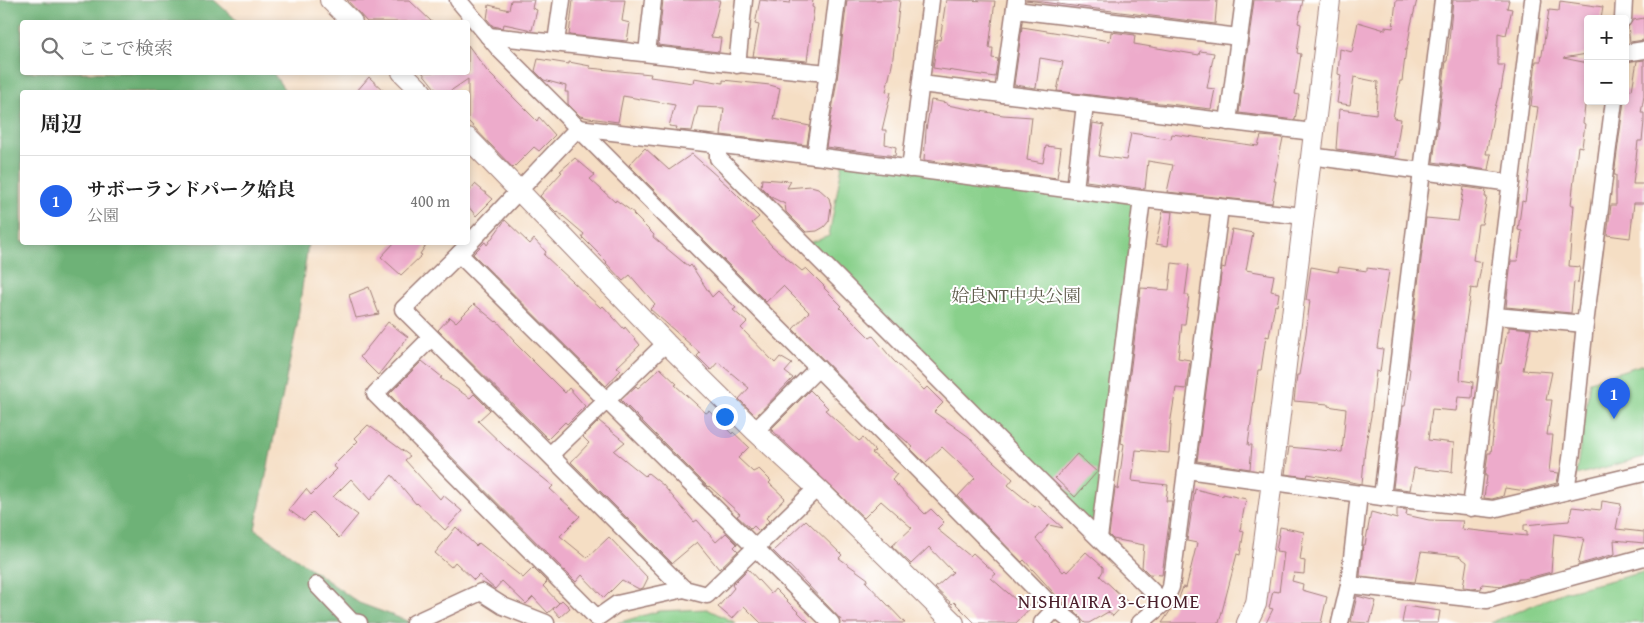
<!DOCTYPE html>
<html lang="ja">
<meta charset="utf-8">
<style>
:root{--surface:#fff;--page:#f2f2f2;--text:#222;--muted:#767676;--line:#e0e0e0;--accent:#2563eb}
body{margin:0;font-family:"Gentium Book Plus","Noto Serif JP",serif;background:var(--page);color:var(--text)}
.controls{position:absolute;right:15px;top:15px;display:grid;overflow:hidden;border-radius:5px;box-shadow:0 2px 8px #0003}
.controls button{width:45px;height:45px;display:grid;place-items:center;padding:0;border:0;border-bottom:1px solid var(--line);background:var(--surface);color:var(--text);font:25px sans-serif}
.you{position:absolute;left:724px;top:416px;width:18px;height:18px;margin:-12px;border:4px solid #fff;border-radius:50%;background:#1a73e8;box-shadow:0 0 0 8px #1a73e833}
.badge{display:grid;place-items:center;width:32px;height:32px;border-radius:50%;background:var(--accent);color:#fff;font-size:16px;font-weight:700}
.pin{position:absolute;translate:-50% -41px;filter:drop-shadow(0 1px 2px #0008)}
.pin::after{content:'';position:absolute;top:26px;width:18px;height:15px;background:inherit;clip-path:polygon(0 0,100% 0,50% 100%)}
.list{margin:0;padding:0;list-style:none}
h2{display:flex;justify-content:space-between;align-items:center;height:65px;margin:0;padding:0 20px;font-size:21px}
h2 small{font-size:16px;font-weight:400;color:var(--muted)}
.list li{display:grid;grid-template-columns:32px 1fr auto;gap:15px;align-items:center;box-sizing:border-box;height:90px;padding:0 20px;border-top:1px solid var(--line)}
.list b{display:block;font-size:19px;white-space:nowrap}
.list p{margin:0;font-size:16px;white-space:nowrap;color:var(--muted)}
.list em{font-size:16px;font-style:normal;color:var(--muted)}
.icon{flex:none;width:28px;height:28px;fill:none;stroke:currentColor;stroke-width:2;stroke-linecap:round;stroke-linejoin:round}
.map{position:relative;flex:none;width:1644px;height:623px;overflow:hidden}
.search{position:absolute;background:var(--surface);box-shadow:0 2px 8px #0003;left:20px;top:20px;width:450px;height:55px;display:flex;align-items:center;gap:12px;box-sizing:border-box;padding:0 18px;border-radius:5px;color:var(--muted);font-size:19px}
.panel{position:absolute;background:var(--surface);box-shadow:0 2px 8px #0003;left:20px;top:90px;width:450px;height:155px;border-radius:5px}
.map>svg:first-child{display:block}
.green{fill:#89d08b;stroke:#6a785b}
.forest{fill:#6eb277;stroke:#5c6851}
.building{fill:#edabcb}
.lines{fill:none;stroke-linecap:round;stroke-linejoin:round}
.minor-casing{stroke:#a07e78;stroke-width:19}
.tertiary-casing{stroke:#a07e78;stroke-width:22}
.minor{stroke:#fff;stroke-width:16}
.tertiary{stroke:#fff;stroke-width:20}
.labels{text-anchor:middle;stroke-width:4;stroke-linejoin:round;paint-order:stroke}
.park-label{font-size:18px;fill:#605d4d;stroke:#fff}
.neighbourhood-label{font-size:19px;letter-spacing:1px;fill:#4a1f2b;stroke:#fff}
</style>
<div class="map">
<svg width="1644" height="623" viewBox="0 0 1644 623">
<rect width="100%" height="100%" fill="#fff"/>
<filter id="ink" filterUnits="userSpaceOnUse"><feTurbulence type="fractalNoise" baseFrequency=".02" numOctaves="2"/><feDisplacementMap in="SourceGraphic" scale="10" xChannelSelector="R" yChannelSelector="G"/><feConvolveMatrix kernelMatrix="1 2 1 2 8 2 1 2 1" color-interpolation-filters="sRGB"/></filter>
<filter id="wash" filterUnits="userSpaceOnUse"><feTurbulence type="fractalNoise" baseFrequency=".0096" numOctaves="4" result="noise"/><feDisplacementMap in="SourceGraphic" scale="20" xChannelSelector="R" yChannelSelector="G"/><feGaussianBlur stdDeviation="1.12" result="paint"/><feColorMatrix in="noise" values="0 0 0 0 0 0 0 0 0 0 0 0 0 0 0 0 0 1.4 0 .05"/><feComposite in="paint" operator="in"/></filter>
<g filter="url(#wash)">
<rect width="100%" height="100%" fill="#f5dec4"/>
<!-- green -->
<g class="green">
<polygon points="843,160 1142,199 1096,528 804,245 829,236"/>
<polygon points="1644,364 1644,457 1576,475 1590,381"/>
<polygon points="1644,572 1644,623 1490,623 1564,592"/>
<polygon points="707,609 736,623 617,623 659,611"/>
</g>
<!-- forest -->
<polygon class="forest" points="0,0 214,0 239,22 22,22 22,72 273,73 286,92 22,92 22,242 308,243 297,326 255,529 359,603 413,623 0,623"/>
<g id="blocks">
<!-- building -->
<g class="building">
<polygon points="347,0 409,0 432,22 367,22"/>
<polygon points="511,0 534,0 532,8 537,10 532,30 504,24 503,28 493,26 487,19 489,5 509,10"/>
<polygon points="573,0 625,0 622,21 630,23 627,41 569,35"/>
<polygon points="663,0 720,0 711,37 721,38 719,52 658,45"/>
<polygon points="760,0 790,3 791,0 813,0 812,7 814,8 807,61 753,56 759,25 755,24"/>
<polygon points="847,0 900,0 892,65 886,91 891,92 882,130 886,130 885,144 896,147 895,156 826,147 837,80"/>
<polygon points="946,0 995,1 989,48 993,48 992,58 998,59 995,77 933,68 937,39 940,40"/>
<polygon points="1026,0 1217,0 1215,24"/>
<polygon points="1254,0 1303,0 1298,23 1301,24 1297,53 1301,54 1295,94 1299,95 1295,120 1239,113"/>
<polygon points="1396,0 1417,0 1411,25 1407,49 1406,49 1402,81 1400,81 1393,118 1401,119 1395,157 1336,149 1339,109 1376,114 1378,82 1354,77 1350,105 1337,103 1341,75 1338,74 1340,49 1352,52 1358,22 1385,30 1385,27 1393,28"/>
<polygon points="1453,0 1509,0 1507,8 1512,9 1506,35 1498,33 1498,65 1505,65 1501,90 1500,89 1494,112 1486,154 1491,154 1488,170 1433,162 1446,61 1447,61"/>
<polygon points="1560,1 1603,7 1601,19 1588,19 1587,54 1563,58 1588,63 1588,81 1583,123 1585,124 1582,147 1578,146 1571,205 1574,205 1569,266 1580,267 1578,283 1574,282 1571,313 1506,307 1511,261 1518,261 1522,231 1518,230 1522,201 1525,202 1538,107 1531,106 1536,61 1541,61 1549,10 1559,11"/>
<polygon points="1644,18 1644,40 1630,42 1628,27 1633,20"/>
<polygon points="1022,27 1110,41 1111,32 1135,35 1134,44 1199,55 1200,51 1214,53 1207,88 1215,89 1211,109 1057,91 1063,62 1040,58 1036,88 1014,85"/>
<polygon points="468,45 487,71 537,121 539,117 555,135 539,151 534,147 513,168 468,121 468,79 449,92 438,92 422,72 468,72"/>
<polygon points="538,59 569,64 569,62 590,66 589,68 651,74 650,77 693,83 694,78 723,83 723,80 770,85 780,88 774,119 810,126 807,145 721,135 724,108 698,107 692,131 676,130 677,127 669,126 675,105 623,96 618,122 589,118 580,116 568,104 568,92 565,92 566,86 544,80 535,71"/>
<polygon points="1644,60 1644,96 1641,113 1644,113 1644,122 1642,141 1638,141 1633,184 1644,184 1644,203 1634,203 1630,238 1607,235 1611,205 1616,205 1616,175 1614,175 1624,101 1625,101 1625,89 1632,90 1637,61"/>
<polygon points="369,77 385,92 356,92"/>
<polygon points="931,100 947,103 947,105 1003,115 1032,117 1027,160 1043,163 1046,146 1061,148 1057,178 924,160 926,130"/>
<polygon points="1093,123 1104,125 1099,156 1126,160 1131,133 1171,139 1172,134 1258,146 1261,136 1283,138 1274,181 1276,181 1272,203 1167,192 1173,165 1148,161 1145,189 1086,181"/>
<polygon points="645,148 669,170 692,154 729,187 759,217 752,223 772,246 802,271 806,268 825,287 824,288 842,306 840,308 870,338 873,336 893,360 924,390 927,387 943,403 934,412 969,437 984,453 1013,479 1008,485 1035,507 1037,505 1063,528 1049,525 1036,539 1063,572 1065,570 1067,572 1086,552 1103,567 1103,571 1100,576 1127,601 1113,616 1108,612 1089,623 1085,623 1065,601 1063,603 1062,602 1024,560 1022,562 958,496 975,478 942,447 925,463 911,449 913,447 892,429 793,329 809,312 783,286 766,302 629,165"/>
<polygon points="575,158 595,175 590,179 615,202 616,200 634,213 633,214 654,235 653,237 689,267 691,265 712,297 718,291 736,308 733,310 747,322 741,328 775,363 780,357 792,364 785,372 793,378 756,416 739,399 749,388 718,362 711,370 697,356 700,353 650,309 655,304 630,275 623,281 606,263 607,262 582,237 584,234 557,211 556,212 540,196 562,172 560,171"/>
<polygon points="762,179 791,181 787,188 811,186 818,188 829,198 831,206 829,221 824,227 817,231 806,232 786,212 785,204 771,197 761,187"/>
<polygon points="475,184 493,199 476,216 468,206 468,193"/>
<polygon points="1464,187 1486,190 1485,197 1487,197 1482,224 1478,224 1473,260 1482,262 1477,289 1471,288 1462,349 1460,380 1473,382 1472,398 1458,397 1456,411 1432,409 1428,440 1454,443 1452,472 1414,468 1410,490 1393,488 1403,406 1405,406 1410,369 1408,368 1426,218 1458,221"/>
<polygon points="1163,211 1172,212 1168,246 1156,244"/>
<polygon points="505,220 530,244 534,239 546,252 544,255 601,308 603,306 624,329 625,327 640,345 617,367 621,370 606,386 473,254 485,242 487,245"/>
<polygon points="1232,229 1253,233 1246,270 1274,275 1271,291 1279,293 1277,306 1275,305 1269,337 1266,336 1261,370 1258,370 1248,445 1252,445 1250,469 1197,461 1222,267 1225,268"/>
<polygon points="395,242 428,242 420,254 422,255 401,275 381,257"/>
<polygon points="1172,263 1189,265 1185,295 1189,295 1185,324 1182,324 1178,358 1190,360 1186,389 1176,388 1170,425 1171,425 1169,453 1136,450 1132,481 1168,485 1166,501 1172,501 1162,575 1149,574 1142,567 1144,545 1113,539 1109,535 1115,488 1118,490 1124,444 1121,443 1141,288 1169,290"/>
<polygon points="1311,267 1338,272 1339,267 1367,271 1367,268 1389,271 1377,348 1383,349 1380,372 1376,371 1371,416 1365,448 1362,484 1308,474 1307,477 1285,474 1289,447 1342,452 1346,409 1328,406 1328,404 1294,401 1297,375 1299,375 1306,333 1310,300 1306,300"/>
<polygon points="369,287 379,314 356,318 349,295"/>
<polygon points="474,304 496,322 497,321 514,340 513,341 565,393 569,388 585,406 567,424 565,422 548,439 438,330 450,317 456,322"/>
<polygon points="388,322 408,337 378,375 360,357"/>
<polygon points="1509,327 1531,329 1523,370 1552,372 1546,400 1552,400 1547,435 1553,435 1549,472 1559,473 1557,483 1526,491 1505,488 1503,496 1492,499 1484,498 1487,476 1485,476 1488,453 1491,453 1494,427 1498,390 1496,389 1499,363 1501,364 1507,332 1509,332"/>
<polygon points="422,361 442,377 440,378 470,398 474,394 490,410 478,421 505,447 553,486 550,489 580,516 560,536 587,558 609,537 648,578 643,588 639,589 622,580 604,598 582,575 576,582 389,394"/>
<polygon points="660,368 677,384 675,385 706,413 709,411 732,434 733,432 749,447 738,458 753,472 759,469 771,481 769,483 785,498 766,518 769,521 759,531 754,526 751,529 737,516 740,514 709,486 708,487 621,400 636,386 638,388"/>
<polygon points="810,390 828,408 825,410 859,441 863,438 875,451 872,453 897,474 892,480 925,514 931,509 944,522 937,529 970,556 973,553 996,574 991,578 1016,600 1020,597 1031,607 1016,623 975,623 954,602 952,604 935,588 953,572 929,547 911,564 892,546 912,528 881,501 864,518 771,429"/>
<polygon points="599,421 625,442 614,451 645,476 648,473 663,485 694,522 697,520 716,542 726,533 737,544 734,547 738,551 719,569 697,542 672,563 571,462 589,443 583,437"/>
<polygon points="368,425 410,456 405,460 440,499 443,495 462,511 445,530 417,503 416,504 392,475 370,500 351,479 333,497 358,515 339,538 313,512 304,521 289,510 306,489 311,495 337,469 333,466 358,441 355,438"/>
<polygon points="1077,454 1097,472 1075,497 1055,478"/>
<polygon points="1195,489 1223,496 1223,494 1246,499 1240,530 1244,531 1240,555 1237,554 1219,623 1162,623 1179,598 1183,587 1186,588 1197,543 1187,541"/>
<polygon points="1602,501 1621,504 1616,529 1644,532 1644,543 1614,540 1615,554 1580,564 1578,564 1584,538 1554,534 1551,572 1524,579 1518,579 1518,581 1502,586 1482,584 1481,589 1463,587 1467,562 1459,556 1421,552 1415,582 1360,576 1363,545 1365,545 1371,512 1397,519 1397,509 1407,510 1406,515 1429,520 1463,521 1461,529 1527,536 1527,531 1524,530 1524,525 1569,521 1572,507 1601,510"/>
<polygon points="806,520 842,555 839,558 868,579 866,582 905,623 844,623 788,564 787,565 773,551"/>
<polygon points="456,527 476,546 479,543 523,578 533,568 547,582 543,586 559,603 548,613 533,597 526,604 502,581 495,589 479,575 474,580 455,562 451,567 435,553"/>
<polygon points="1280,527 1304,532 1300,560 1305,561 1304,574 1294,573 1292,581 1303,584 1302,590 1327,597 1321,623 1266,623 1273,609 1269,608 1273,591 1279,592 1284,552 1276,551"/>
<polygon points="748,569 771,594 775,589 809,623 761,623 744,606 732,619 718,607 734,588 732,585"/>
<polygon points="1357,596 1376,601 1370,623 1351,622"/>
<polygon points="562,600 570,608 560,617 553,609"/>
<polygon points="1405,606 1440,611 1438,623 1402,623"/>
</g>
</g>
</g>
<g filter="url(#ink)">
<use href="#blocks" fill-opacity="0" stroke="#a07e78" stroke-width="1"/>
<g class="lines">
<!-- minor casing -->
<g class="minor-casing">
<g id="minor">
<polyline points="458,0 500,50 818,368 1055,609 1073,623"/>
<polyline points="1015,10 1239,37"/>
<polyline points="1623,19 1624,0"/>
<path d="M488,36C601,47 714,63 828,73"/>
<polyline points="556,42 562,0"/>
<polyline points="647,53 653,0"/>
<polyline points="1625,53 1644,50"/>
<polyline points="737,65 744,0"/>
<polyline points="921,84 1313,132"/>
<polyline points="1003,94 1016,0"/>
<polyline points="1228,122 1244,0"/>
<polyline points="578,128 815,156 1142,199 1304,216"/>
<polyline points="578,128 459,254 403,309 684,589"/>
<polyline points="718,146 718,158 999,440 1164,603"/>
<polyline points="815,156 828,73 837,0"/>
<polyline points="1310,156 1511,183"/>
<polyline points="910,169 931,0"/>
<polyline points="1075,189 1085,105"/>
<polyline points="459,254 831,623"/>
<polyline points="1495,316 1585,324"/>
<polyline points="431,338 375,394 597,618 617,604 684,589 707,595 817,488"/>
<polyline points="755,431 818,368"/>
<polyline points="550,455 666,343"/>
<polyline points="1187,470 1382,497 1493,509 1644,473"/>
<polyline points="1566,491 1572,452 1585,324 1614,101"/>
<polyline points="1382,497 1443,0"/>
<polyline points="1471,508 1533,0"/>
<polyline points="1099,538 1142,199"/>
<polyline points="317,585 352,622 359,623"/>
<polyline points="1349,585 1487,600 1644,557"/>
<polyline points="414,623 481,592 503,606 546,623"/>
<polyline points="1042,623 1055,609"/>
<polyline points="1140,623 1164,603 1171,587 1220,208"/>
<polyline points="1340,623 1349,585 1359,494"/>
</g>
</g>
<!-- tertiary casing -->
<g class="tertiary-casing">
<g id="tertiary">
<polyline points="330,0 352,22"/>
<polyline points="402,72 422,92"/>
<polyline points="468,138 666,343 755,431 817,488 954,623"/>
<polyline points="1247,623 1256,604 1272,481 1330,0"/>
</g>
</g>
<!-- minor -->
<use href="#minor" class="minor"/>
<!-- tertiary -->
<use href="#tertiary" class="tertiary"/>
</g>
</g>
<g class="labels">
<!-- park labels -->
<g class="park-label">
<text x="1016" y="302">姶良NT中央公園</text>
</g>
<!-- neighbourhood labels -->
<g class="neighbourhood-label">
<text x="1109" y="608">NISHIAIRA 3-CHOME</text>
</g>
</g>
</svg>
<div class="controls">
<button>+</button>
<button>−</button>
</div>
<div class="you"></div>
<div class="pin badge" style="left:1614px;top:419px">1</div>
<div class="search"><svg class="icon" aria-label="search" viewBox="0 0 24 24"><circle cx="10" cy="10" r="6"/><path d="M15 15l6 6"/></svg>ここで検索</div>
<section class="panel">
<h2>周辺<small></small></h2>
<ul class="list">
<li><span class="badge">1</span><div><b>サボーランドパーク姶良</b><p>公園</p></div><em>400 m</em></li>
</ul>
</section>
</div>
